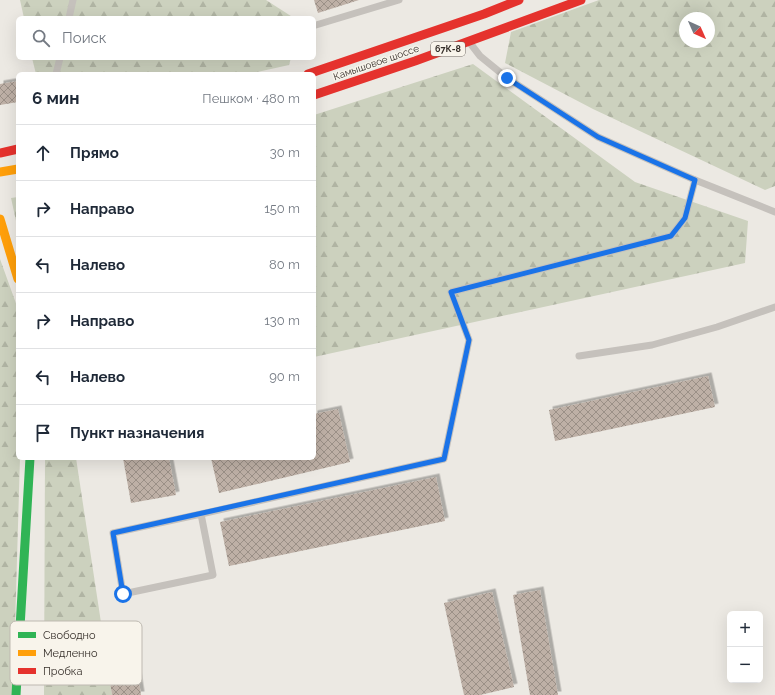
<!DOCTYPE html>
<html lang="ru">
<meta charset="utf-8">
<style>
:root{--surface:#fff;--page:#f2f2f3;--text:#1f2937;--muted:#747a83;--line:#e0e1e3}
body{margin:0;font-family:Raleway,sans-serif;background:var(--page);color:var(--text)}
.controls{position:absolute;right:12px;bottom:12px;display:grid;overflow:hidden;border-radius:6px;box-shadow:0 4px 16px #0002}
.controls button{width:36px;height:36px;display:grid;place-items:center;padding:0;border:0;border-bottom:1px solid var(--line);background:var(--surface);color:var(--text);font:20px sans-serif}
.compass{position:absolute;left:679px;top:12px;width:36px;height:36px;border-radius:50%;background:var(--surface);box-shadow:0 4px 16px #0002;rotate:135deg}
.stop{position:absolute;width:12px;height:12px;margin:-9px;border:3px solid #1a73e8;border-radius:50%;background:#fff}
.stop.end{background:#1a73e8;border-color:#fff;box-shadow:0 1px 4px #0008}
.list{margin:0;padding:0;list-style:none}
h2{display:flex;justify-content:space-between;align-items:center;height:52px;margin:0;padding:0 16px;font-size:17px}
h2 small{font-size:13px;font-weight:400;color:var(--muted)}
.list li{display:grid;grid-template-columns:26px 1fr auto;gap:12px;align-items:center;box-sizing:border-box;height:56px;padding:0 16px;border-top:1px solid var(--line)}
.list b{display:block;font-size:15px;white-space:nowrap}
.list em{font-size:13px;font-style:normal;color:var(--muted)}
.icon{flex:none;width:22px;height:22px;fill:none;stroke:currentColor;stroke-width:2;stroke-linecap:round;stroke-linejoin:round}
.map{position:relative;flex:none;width:775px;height:695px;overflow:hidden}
.search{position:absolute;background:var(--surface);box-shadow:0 4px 16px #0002;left:16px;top:16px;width:300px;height:44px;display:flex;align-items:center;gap:10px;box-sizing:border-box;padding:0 14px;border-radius:6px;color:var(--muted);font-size:15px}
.panel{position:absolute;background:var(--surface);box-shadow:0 4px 16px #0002;left:16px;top:72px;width:300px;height:388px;border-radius:6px}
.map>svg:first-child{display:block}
.forest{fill:url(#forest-firs);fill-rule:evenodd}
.building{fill:url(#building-cross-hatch);filter:url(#shadow)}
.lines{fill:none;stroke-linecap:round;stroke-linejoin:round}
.lane{stroke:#c5c1bc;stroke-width:7}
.fast{stroke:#30b455;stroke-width:9}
.slow{stroke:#ff9f0a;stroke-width:9}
.jam{stroke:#e5322d;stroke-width:9}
.route{stroke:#1a73e8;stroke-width:5}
.labels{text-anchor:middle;stroke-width:3;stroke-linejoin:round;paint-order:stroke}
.shield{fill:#f8f4eb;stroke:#706a64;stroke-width:1}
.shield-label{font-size:9px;font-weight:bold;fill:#362f2a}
.street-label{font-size:10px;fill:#362f2a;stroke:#f8f4eb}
.key{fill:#f8f4eb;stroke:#beb9b1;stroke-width:1}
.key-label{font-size:11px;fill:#362f2a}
</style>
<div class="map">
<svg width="775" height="695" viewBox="0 0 775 695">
<defs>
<pattern id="forest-firs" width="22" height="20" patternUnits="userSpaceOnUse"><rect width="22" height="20" fill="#ccd1be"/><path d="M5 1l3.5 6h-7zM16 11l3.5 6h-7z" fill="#b0b4a3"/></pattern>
<pattern id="building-cross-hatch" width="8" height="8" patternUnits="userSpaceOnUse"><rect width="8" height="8" fill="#beb0a6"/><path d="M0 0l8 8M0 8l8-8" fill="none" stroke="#9b9087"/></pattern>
<filter id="shadow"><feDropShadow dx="3.5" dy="-3.5" stdDeviation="0" flood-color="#0004"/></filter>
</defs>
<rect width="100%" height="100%" fill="#ece9e3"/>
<!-- forest -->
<g class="forest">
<polygon points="20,0 266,0 294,18 24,18"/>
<path d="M599,0H775V186L765,190L593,109L505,63L511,32ZM685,18H709V42H685Z"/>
<polygon points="32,58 291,58 289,65 248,74 36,74"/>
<polygon points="473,64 635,182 748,221 745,263 314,357 314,115"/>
<polygon points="18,197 18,230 11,198"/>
<polygon points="0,259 18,309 18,458 20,458 13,695 0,695"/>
<polygon points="45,458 76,458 112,695 44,695"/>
</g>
<!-- building -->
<g class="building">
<polygon points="314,0 359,0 318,13"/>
<polygon points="18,81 18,102 0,105 0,84"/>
<polygon points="708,376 715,407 555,441 549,410"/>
<polygon points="338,409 350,462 219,493 211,458 314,458 314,414"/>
<polygon points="123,458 169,458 176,495 131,503"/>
<polygon points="436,477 445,521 229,566 220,522"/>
<polygon points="540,590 558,695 530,695 513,595"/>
<polygon points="492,592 514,687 480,695 464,695 444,603"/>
<polygon points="135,657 141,695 112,695 107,662"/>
</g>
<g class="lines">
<!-- lane -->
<g class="lane">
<polyline points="69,18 73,0"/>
<polyline points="316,25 399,0"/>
<polyline points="470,43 480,56 507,78 598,137 695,180 775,212"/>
<polyline points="56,74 60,58"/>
<polyline points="579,356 652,345 717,327 775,307"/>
<polyline points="201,514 213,575 123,594 113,533 201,514 444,459 469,340 451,292 671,236 685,218 695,180"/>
</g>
<!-- fast -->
<polyline class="fast" points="16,695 30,458"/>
<!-- slow -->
<g class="slow">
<polyline points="0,172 18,169"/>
<polyline points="0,219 18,279"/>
</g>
<!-- jam -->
<g class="jam">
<polyline points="308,74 484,14 519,0"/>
<polyline points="314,95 415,61 581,0"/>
<polyline points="0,153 18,149"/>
</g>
</g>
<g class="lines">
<!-- route -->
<polyline class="route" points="123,594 113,533 444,459 469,340 451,292 671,236 685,218 695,180 598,137 507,78"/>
</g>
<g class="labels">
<!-- shield labels -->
<rect class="shield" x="431" y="42" width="34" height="14" rx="3"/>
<g class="shield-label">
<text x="448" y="52">67К-8</text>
</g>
<!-- street labels -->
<g class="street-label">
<text transform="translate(376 62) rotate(-19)" y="4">Камышовое шоссе</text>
</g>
</g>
<!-- legend -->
<rect x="10" y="621" width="132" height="64" rx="6" class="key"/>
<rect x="18" y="632" width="18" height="6" fill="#30b455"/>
<rect x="18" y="650" width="18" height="6" fill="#ff9f0a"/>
<rect x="18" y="668" width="18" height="6" fill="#e5322d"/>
<g class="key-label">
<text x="43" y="639">Свободно</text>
<text x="43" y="657">Медленно</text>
<text x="43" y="675">Пробка</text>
</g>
</svg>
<div class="controls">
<button>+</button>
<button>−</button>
</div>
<svg class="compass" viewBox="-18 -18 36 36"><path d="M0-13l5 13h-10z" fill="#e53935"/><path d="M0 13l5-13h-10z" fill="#747a83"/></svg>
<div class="stop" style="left:123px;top:594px"></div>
<div class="stop end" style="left:507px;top:78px"></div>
<div class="search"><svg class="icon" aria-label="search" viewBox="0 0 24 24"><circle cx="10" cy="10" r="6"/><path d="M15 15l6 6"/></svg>Поиск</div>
<section class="panel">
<h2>6 мин<small>Пешком · 480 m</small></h2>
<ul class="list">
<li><svg class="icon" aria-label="ahead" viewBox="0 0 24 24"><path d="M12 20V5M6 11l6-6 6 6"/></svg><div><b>Прямо</b></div><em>30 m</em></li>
<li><svg class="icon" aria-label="right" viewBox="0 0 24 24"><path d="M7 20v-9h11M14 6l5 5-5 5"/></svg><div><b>Направо</b></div><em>150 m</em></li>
<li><svg class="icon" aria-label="left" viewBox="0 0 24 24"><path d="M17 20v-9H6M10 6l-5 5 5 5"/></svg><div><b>Налево</b></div><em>80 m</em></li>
<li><svg class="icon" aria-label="right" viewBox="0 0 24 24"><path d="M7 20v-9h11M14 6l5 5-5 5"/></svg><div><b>Направо</b></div><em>130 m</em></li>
<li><svg class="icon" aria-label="left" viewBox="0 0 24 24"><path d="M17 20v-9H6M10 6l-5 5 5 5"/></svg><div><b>Налево</b></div><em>90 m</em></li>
<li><svg class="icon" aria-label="arrive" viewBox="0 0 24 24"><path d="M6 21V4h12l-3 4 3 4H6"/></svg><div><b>Пункт назначения</b></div></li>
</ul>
</section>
</div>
